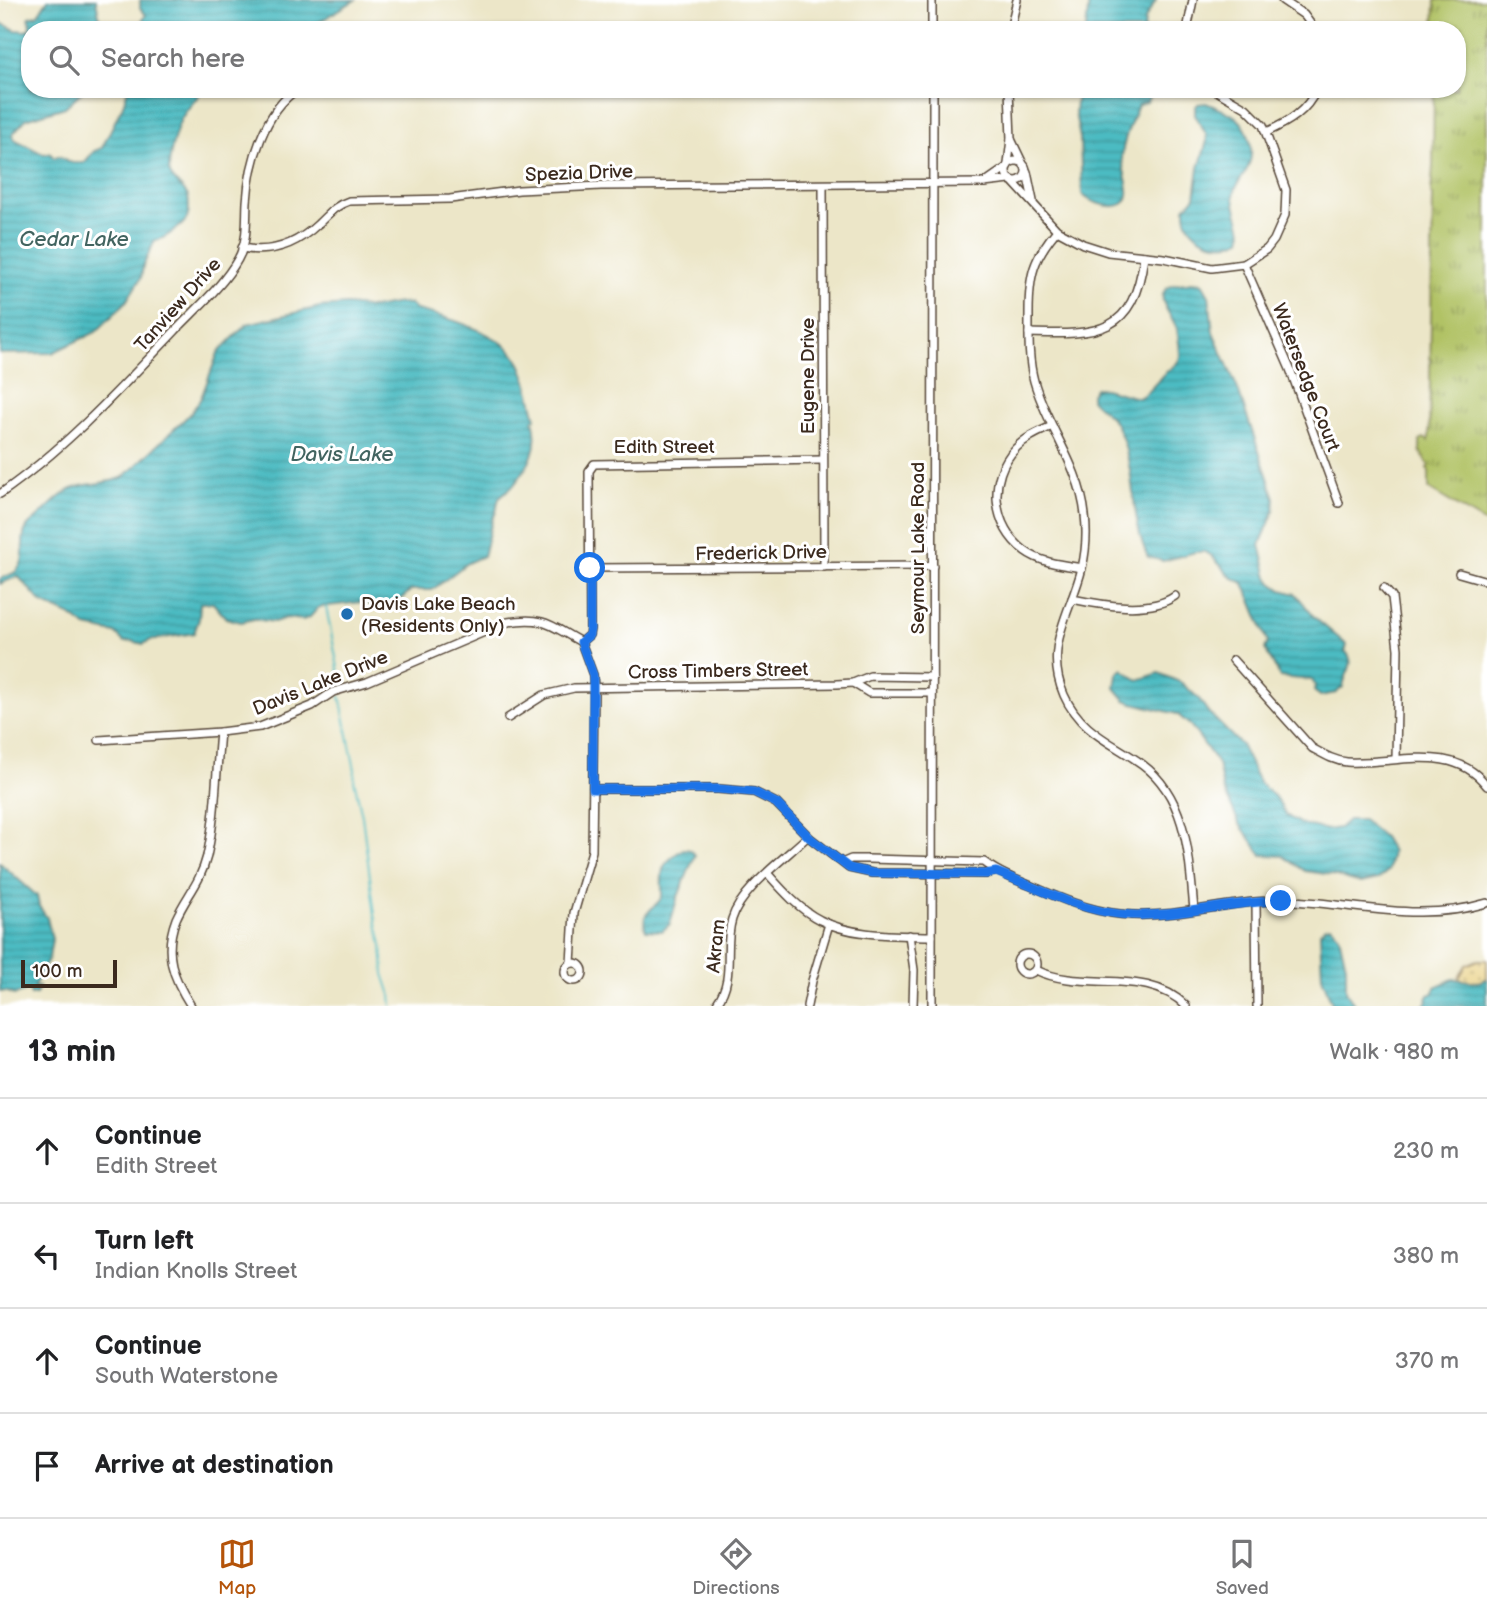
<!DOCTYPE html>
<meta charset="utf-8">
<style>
:root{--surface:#fff;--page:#f2f2f2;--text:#202124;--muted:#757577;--line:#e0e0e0;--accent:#b45309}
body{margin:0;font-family:"Balsamiq Sans",sans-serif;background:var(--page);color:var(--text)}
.scale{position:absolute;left:21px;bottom:18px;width:96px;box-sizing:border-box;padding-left:7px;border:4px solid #3b2a1e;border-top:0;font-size:19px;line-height:24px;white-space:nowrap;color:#3b2a1e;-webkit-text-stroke:5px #fff;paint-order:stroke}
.stop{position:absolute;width:21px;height:21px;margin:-16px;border:5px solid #1a73e8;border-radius:50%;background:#fff}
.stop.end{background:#1a73e8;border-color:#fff;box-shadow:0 2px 7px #0008}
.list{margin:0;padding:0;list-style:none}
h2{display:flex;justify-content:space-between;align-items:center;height:91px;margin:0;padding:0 28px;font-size:30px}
h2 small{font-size:23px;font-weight:400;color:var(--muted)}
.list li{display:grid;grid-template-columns:46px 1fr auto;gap:21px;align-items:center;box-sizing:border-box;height:105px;padding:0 28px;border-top:2px solid var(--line)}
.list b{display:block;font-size:26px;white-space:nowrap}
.list p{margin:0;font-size:23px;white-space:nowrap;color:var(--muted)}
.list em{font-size:23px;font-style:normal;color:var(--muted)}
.icon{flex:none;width:38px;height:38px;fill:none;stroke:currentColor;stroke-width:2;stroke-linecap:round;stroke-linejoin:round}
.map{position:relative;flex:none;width:1487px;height:1006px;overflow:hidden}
.search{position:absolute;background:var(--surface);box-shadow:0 2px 5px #0004;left:21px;right:21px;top:21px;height:77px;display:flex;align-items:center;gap:18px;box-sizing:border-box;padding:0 24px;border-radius:28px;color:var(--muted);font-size:26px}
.sheet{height:511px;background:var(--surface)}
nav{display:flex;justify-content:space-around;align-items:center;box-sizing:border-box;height:98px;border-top:2px solid var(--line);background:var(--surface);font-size:19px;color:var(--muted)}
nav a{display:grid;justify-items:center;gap:4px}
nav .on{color:var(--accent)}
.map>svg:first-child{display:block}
.grass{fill:url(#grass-tufts);stroke:#767642;stroke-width:2}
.sand{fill:url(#sand-dots);stroke:#94825e;stroke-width:2}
.water{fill:url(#water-rules);stroke:#447270;stroke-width:2}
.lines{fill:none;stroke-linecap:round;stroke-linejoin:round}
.stream{stroke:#4cbbc2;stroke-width:2}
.minor-casing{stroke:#564638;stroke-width:10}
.minor{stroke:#fff;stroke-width:7}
.route{stroke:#1a73e8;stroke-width:9}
.poi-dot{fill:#1f6fb2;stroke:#fff;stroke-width:2.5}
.labels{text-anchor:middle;stroke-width:6;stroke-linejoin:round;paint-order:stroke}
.street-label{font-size:19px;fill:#3b2a1e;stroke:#fff}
.poi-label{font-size:19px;fill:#3b2a1e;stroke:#fff;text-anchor:start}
.water-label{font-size:21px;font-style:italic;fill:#426460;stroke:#fff}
</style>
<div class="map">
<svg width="1487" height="1006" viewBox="0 0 1487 1006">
<defs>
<pattern id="grass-tufts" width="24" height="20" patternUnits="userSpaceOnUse" patternTransform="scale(1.75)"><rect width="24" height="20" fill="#b1c265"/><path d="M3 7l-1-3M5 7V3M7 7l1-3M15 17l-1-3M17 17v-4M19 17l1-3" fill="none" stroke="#919e53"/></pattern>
<pattern id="sand-dots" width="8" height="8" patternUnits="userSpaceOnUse" patternTransform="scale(1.75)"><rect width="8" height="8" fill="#eeda9e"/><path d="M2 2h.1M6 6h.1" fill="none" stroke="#cdbb88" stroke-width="1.8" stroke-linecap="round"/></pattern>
<pattern id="water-rules" width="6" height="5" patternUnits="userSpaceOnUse" patternTransform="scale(1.75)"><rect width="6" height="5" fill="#4cbbc2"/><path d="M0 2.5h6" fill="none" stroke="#40989d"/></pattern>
</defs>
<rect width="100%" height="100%" fill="#fff"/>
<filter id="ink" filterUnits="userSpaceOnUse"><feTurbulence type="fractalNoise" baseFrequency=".0143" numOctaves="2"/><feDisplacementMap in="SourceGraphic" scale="14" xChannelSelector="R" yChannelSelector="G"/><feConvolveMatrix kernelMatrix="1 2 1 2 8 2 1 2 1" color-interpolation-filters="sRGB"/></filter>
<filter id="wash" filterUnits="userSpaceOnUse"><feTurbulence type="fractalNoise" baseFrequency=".00686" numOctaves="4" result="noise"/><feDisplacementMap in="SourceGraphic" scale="28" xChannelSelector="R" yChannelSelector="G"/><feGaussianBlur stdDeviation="1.57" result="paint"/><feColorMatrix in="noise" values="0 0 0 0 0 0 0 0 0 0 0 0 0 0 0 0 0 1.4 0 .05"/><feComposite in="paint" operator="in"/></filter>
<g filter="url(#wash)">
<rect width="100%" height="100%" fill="#ece6c8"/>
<!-- grass -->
<polygon class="grass" points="1435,0 1487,0 1487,524 1429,489 1429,472 1427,468 1429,466 1420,451 1420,441 1424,438 1429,441 1433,195 1431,194 1433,166 1434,89 1457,89 1457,30 1434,30"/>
<!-- sand -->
<polygon class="sand" points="1478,960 1487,960 1487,979 1478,982 1458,980 1466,965"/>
<!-- water -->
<g class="water">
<path d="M48,0H96L102,30H30V89H85L65,107L26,119L13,133L14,139L43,154L50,153L54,158L59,156L72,163H84L94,151L102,148L123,105L128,89H203C197,99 189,106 183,116C177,124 166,165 170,174C174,182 183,188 188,196C191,219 187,222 171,233C165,237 162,239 155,240L143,266L141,278L125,303L96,332L52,353L0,354V23L16,30L25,31L30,28L29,17L37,15Z"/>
<polygon points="140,0 355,0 324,19 302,30 141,30 141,22 146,15 140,8"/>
<polygon points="1089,0 1156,0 1145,19 1144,30 1086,30"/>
<path d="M1077,89H1147L1150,95L1147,102L1138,105C1132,122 1123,138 1122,157C1122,169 1130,186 1128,195C1125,215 1090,204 1082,194L1080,138L1075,113Z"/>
<path d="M1206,103C1214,106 1223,110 1231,114C1248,123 1256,149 1248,167C1244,177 1234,185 1234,196C1234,210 1245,227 1241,239C1219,251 1183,238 1185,208L1195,197L1199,168L1207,141L1206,134L1195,115V108L1198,104Z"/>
<path d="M1191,282L1202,283L1209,295L1213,332L1237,387L1275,498L1274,511L1260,545L1268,577L1272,583L1282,590L1296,594L1315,618L1347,645L1345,651C1358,664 1344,673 1343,687L1336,693L1320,696L1314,691L1315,685L1312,680L1280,677L1265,649L1268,642L1244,583L1231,577L1211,555L1205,552H1195L1163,561L1148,557C1129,518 1137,465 1117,426C1111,414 1099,409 1091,399V394L1095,388C1109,388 1125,396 1139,398C1150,392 1154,385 1162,376C1167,369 1179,366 1180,356C1180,348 1178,336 1177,329C1174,318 1155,300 1166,289C1172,283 1184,284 1191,282Z"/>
<path d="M399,303L410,304L416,310C443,316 494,331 513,353C527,369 530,398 536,418L533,420C541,447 529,466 513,486C509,490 504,492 500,497C495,504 499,511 493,517L483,556L467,563L432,590H411L399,601L378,606L361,602L319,607L310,617L303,620L286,618L274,622L254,619L241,622L226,618L213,603H200L199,619L194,633L151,640L143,644L132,641L124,642L115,633L86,627L70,615L42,603L18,576L0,584V579C4,577 11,575 15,572C31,560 15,536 31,523C45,512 59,493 77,487C93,482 110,484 124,477L191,413L201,398L218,353L247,324L320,307L347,305L373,308Z"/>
<polygon points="1122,669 1138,680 1159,673 1182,683 1199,699 1208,712 1241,745 1260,784 1275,797 1286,815 1301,824 1327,830 1339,828 1348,820 1363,820 1383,837 1392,852 1388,871 1378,879 1361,883 1333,875 1305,871 1283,856 1262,855 1239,823 1223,789 1218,764 1191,726 1177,714 1133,703 1125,700 1115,688 1117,674"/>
<path d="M683,849L691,850L695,855L677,899L670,924L662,931L646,930C639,913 655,909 662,897C662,869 658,866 683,849Z"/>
<polygon points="0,863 37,896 39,906 47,918 52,939 49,958 34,986 35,988 39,987 36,994 31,995 29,990 14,995 8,992 0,991"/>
<polygon points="1331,926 1339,935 1346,966 1346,991 1355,1006 1333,1006 1322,977 1320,932 1326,927"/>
<polygon points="1453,979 1478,982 1487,979 1487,1006 1424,1006 1429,995 1434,993 1435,987"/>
</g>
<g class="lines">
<!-- stream -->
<g class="stream">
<polyline points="326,607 341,683"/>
<polyline points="340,696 355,770 354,780 362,816 375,915 382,945 384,974 391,995 392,1006"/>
</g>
</g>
</g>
<g filter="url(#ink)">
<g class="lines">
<!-- minor casing -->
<g class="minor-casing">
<g id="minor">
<polyline points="932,0 932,30"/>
<polyline points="1282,0 1304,15 1315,30"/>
<polyline points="1010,30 1017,0"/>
<polyline points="1187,30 1193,0"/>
<polyline points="1009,89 1011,139"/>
<path d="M1267,132C1290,121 1306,112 1317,89"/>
<circle cx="1016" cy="171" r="10"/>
<polyline points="1008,164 1011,139 1022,162"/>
<polyline points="1007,167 984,183 1010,180"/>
<polyline points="1027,172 1033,201"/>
<polyline points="1013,182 1057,230 1083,244 1108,252 1164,258 1212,268 1244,264 1267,249 1274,240 1285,215 1286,190 1263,125 1246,108 1213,89"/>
<polyline points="823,185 824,567"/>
<path d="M1057,230C1033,259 1029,275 1029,313C1029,335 1028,359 1034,381C1047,427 1080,466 1085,515C1087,532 1086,551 1082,568C1071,613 1043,646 1064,695C1080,732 1113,743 1142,764C1188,798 1189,858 1194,910"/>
<path d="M242,248C272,254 297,244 318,224C329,214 334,206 349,201L450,199L519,190L601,186L984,183"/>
<polyline points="1244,264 1290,369 1339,503"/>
<path d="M1029,333C1098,335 1134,335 1144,256"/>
<path d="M1052,426C1039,432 1026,437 1016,448C987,478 992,527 1025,551C1041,563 1064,565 1082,568"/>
<path d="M0,494C66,448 120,389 175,331C196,309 223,286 238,259C248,242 246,221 247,202C249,165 264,110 298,89"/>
<polyline points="590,568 933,566"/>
<polyline points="1459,573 1487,581"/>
<polyline points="1384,588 1392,597 1398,649 1396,759"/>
<path d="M1072,599C1101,605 1150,614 1175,596"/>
<polyline points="581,642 589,635 590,629 589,471 594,464 822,460"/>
<path d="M1233,660L1312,748C1323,754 1334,761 1347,762C1395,765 1453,741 1487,786"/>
<polyline points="853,683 869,693 932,693"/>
<polyline points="508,718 544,695 574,688 837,684 853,683 870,676 932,677"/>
<path d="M99,740L220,732L260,727L312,706L333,692L367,682L508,622C546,616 551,626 581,642"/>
<polyline points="593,789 718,789 754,792 776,803 810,838 849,868 872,873 986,874 996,871"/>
<path d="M844,862L851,859H868L984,862C1001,875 1022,882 1041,890C1071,903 1100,914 1133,915C1186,917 1238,898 1292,901C1359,904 1419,923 1487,903"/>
<path d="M768,874C783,891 800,910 820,920C852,937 897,935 932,936"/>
<polyline points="1256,902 1257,1006"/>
<polyline points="909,935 914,970 913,1006"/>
<circle cx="1027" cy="964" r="10"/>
<circle cx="574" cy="972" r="9"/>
<polyline points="571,963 574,913 592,851 594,688 593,675 581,642"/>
<path d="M1036,970C1083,993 1147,966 1186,1006"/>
<path d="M717,1003C736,978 723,947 732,919C741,889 785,858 808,836"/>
<path d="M191,1006C173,978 163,953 176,919C186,896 200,884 207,856C216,816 216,773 220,732"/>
<polyline points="807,1006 812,981 829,924"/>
<polyline points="932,1006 933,89"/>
</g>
</g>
<!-- minor -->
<use href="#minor" class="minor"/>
</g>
</g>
<g class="lines" filter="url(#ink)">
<!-- route -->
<path class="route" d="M590,568V629L589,635L581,642L593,675V789H718L754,792L776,803L810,838L849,868L872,873L986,874L996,872C1037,887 1075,909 1119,914C1172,920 1227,901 1281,901"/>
</g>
<!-- markers -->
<circle class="poi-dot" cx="347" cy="614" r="7"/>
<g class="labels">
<!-- street labels -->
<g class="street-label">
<text transform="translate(579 172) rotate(-2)" y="7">Spezia Drive</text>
<text transform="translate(177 304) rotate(-48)" y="7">Tanview Drive</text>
<text transform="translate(807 376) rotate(-90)" y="7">Eugene Drive</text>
<text transform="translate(1307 377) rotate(69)" y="7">Watersedge Court</text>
<text x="664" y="453">Edith Street</text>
<text transform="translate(917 548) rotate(-90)" y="7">Seymour Lake Road</text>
<text transform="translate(761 552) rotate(-1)" y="7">Frederick Drive</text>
<text transform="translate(718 670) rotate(-1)" y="7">Cross Timbers Street</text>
<text transform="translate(320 682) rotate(-22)" y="7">Davis Lake Drive</text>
<text transform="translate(715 946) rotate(-84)" y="7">Akram</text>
</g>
<!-- poi labels -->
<g class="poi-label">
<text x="361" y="610">Davis Lake Beach<tspan x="361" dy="22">(Residents Only)</tspan></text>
</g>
<!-- water labels -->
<g class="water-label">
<text x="74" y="246">Cedar Lake</text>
<text x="342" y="461">Davis Lake</text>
</g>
</g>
</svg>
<div class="scale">100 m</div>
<div class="stop" style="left:590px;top:568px"></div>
<div class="stop end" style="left:1281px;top:901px"></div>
<div class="search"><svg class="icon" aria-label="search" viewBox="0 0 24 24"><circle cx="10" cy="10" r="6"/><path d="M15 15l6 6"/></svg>Search here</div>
</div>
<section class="sheet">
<h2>13 min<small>Walk · 980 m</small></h2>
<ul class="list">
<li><svg class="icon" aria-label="ahead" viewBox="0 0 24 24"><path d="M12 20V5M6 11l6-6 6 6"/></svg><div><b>Continue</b><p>Edith Street</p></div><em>230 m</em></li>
<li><svg class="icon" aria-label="left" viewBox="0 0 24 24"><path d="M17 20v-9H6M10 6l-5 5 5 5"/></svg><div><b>Turn left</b><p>Indian Knolls Street</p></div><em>380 m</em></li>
<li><svg class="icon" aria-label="ahead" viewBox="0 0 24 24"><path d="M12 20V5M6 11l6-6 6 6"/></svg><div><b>Continue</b><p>South Waterstone</p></div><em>370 m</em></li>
<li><svg class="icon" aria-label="arrive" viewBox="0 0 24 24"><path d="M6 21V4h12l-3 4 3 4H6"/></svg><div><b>Arrive at destination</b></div></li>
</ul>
</section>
<nav>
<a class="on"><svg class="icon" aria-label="map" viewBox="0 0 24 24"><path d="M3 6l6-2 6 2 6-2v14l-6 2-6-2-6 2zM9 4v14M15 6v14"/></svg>Map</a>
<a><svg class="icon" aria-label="directions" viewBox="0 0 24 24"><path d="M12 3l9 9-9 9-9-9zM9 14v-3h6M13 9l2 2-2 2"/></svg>Directions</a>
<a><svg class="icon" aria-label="saved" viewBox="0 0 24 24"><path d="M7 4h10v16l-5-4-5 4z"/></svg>Saved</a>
</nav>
